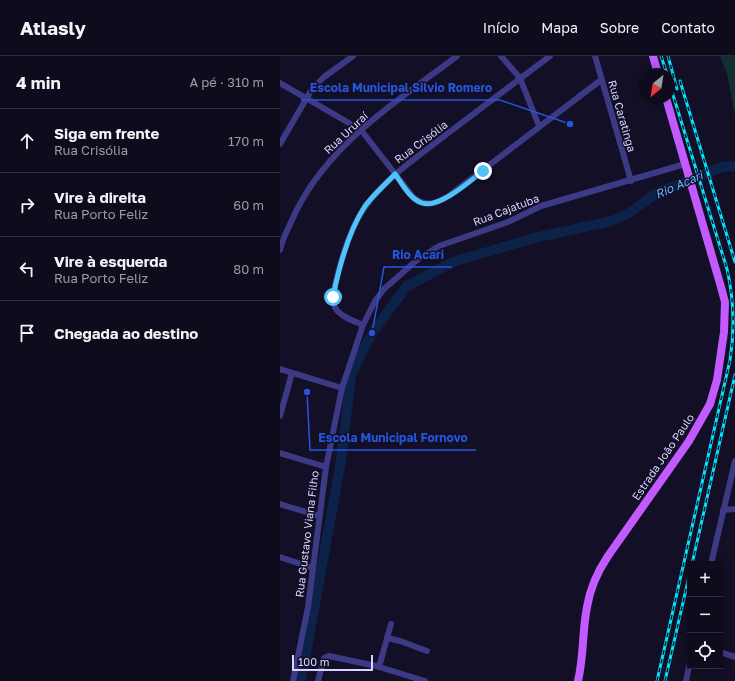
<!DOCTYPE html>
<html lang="pt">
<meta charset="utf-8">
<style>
:root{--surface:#0e0b1c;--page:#171425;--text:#f1f3f6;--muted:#9b9ba3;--line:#2e2b3b}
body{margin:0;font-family:"Golos Text",sans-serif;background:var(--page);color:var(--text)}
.controls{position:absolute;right:12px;bottom:12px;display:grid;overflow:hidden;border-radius:0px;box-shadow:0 2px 10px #0003}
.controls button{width:36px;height:36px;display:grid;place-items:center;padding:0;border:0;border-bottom:1px solid var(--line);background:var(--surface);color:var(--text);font:20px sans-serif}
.compass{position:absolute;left:359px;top:12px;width:36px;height:36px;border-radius:50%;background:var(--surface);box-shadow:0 2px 10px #0003;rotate:210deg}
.scale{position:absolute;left:12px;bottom:10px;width:81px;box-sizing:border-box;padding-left:4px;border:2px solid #d9d4ff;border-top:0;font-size:11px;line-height:14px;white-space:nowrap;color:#d9d4ff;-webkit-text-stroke:3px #130f26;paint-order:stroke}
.stop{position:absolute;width:12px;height:12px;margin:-9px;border:3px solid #4fc3f7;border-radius:50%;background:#fff}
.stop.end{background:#4fc3f7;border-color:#fff;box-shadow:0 1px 4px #0008}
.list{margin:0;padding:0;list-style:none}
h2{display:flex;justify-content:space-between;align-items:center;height:52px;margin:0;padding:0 16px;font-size:17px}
h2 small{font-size:13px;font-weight:400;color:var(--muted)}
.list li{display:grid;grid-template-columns:26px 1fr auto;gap:12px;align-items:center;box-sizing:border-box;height:64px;padding:0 16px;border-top:1px solid var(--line)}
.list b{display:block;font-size:15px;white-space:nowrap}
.list p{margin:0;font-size:13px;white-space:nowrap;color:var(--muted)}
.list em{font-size:13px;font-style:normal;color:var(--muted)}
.icon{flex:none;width:22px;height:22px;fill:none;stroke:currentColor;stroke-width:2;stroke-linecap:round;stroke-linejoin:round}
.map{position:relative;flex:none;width:455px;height:625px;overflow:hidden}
header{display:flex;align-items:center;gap:24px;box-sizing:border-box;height:56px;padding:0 20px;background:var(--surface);border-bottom:1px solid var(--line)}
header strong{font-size:19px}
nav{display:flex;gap:22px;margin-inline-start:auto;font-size:14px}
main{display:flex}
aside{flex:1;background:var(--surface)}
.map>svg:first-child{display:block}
.green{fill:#12302f}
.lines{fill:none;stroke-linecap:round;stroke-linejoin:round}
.river{stroke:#0c2248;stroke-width:10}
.minor{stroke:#3d3a85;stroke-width:6}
.major{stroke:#c25bff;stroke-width:8}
.rail-casing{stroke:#00e5ff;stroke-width:3}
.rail{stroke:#130f26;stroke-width:1.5;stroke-dasharray:4.5;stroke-linecap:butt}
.route{stroke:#4fc3f7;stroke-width:5}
.labels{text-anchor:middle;stroke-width:3;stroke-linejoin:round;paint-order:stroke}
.street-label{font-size:11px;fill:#d9d4ff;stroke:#130f26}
.water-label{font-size:12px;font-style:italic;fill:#62b6ff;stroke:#130f26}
.leader{fill:none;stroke:#2655da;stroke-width:1.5}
.callout-dot{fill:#2655da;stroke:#130f26;stroke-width:1.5}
.callout-label{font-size:12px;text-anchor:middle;font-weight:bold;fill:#2655da;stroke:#130f26;stroke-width:3;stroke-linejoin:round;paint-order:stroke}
</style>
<header>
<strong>Atlasly</strong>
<nav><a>Início</a><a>Mapa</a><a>Sobre</a><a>Contato</a></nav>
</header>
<main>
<aside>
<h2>4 min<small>A pé · 310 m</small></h2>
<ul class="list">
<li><svg class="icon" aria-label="ahead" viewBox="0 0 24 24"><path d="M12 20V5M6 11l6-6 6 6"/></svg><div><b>Siga em frente</b><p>Rua Crisólia</p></div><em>170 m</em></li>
<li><svg class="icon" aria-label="right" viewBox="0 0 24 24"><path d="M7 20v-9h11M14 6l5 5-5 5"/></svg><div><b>Vire à direita</b><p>Rua Porto Feliz</p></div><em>60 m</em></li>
<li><svg class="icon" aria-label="left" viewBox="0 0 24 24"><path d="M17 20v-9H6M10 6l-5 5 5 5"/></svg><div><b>Vire à esquerda</b><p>Rua Porto Feliz</p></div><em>80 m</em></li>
<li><svg class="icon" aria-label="arrive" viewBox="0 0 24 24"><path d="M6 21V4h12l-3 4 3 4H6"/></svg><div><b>Chegada ao destino</b></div></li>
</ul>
</aside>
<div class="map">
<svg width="455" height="625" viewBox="0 0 455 625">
<rect width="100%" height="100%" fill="#130f26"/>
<!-- green -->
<polygon class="green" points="440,0 455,0 455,60 447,18"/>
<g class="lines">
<!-- river -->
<polyline class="river" points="21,625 61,405 71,319 92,277 127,230 173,206 254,182 332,165 349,157 377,137 442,111 455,110"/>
<!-- minor -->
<g class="minor">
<polyline points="221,0 240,22 259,70"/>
<polyline points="315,0 351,125"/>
<path d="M0,27L81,74L134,142C147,152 157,147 170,139L321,24"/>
<polyline points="0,88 32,33 44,21 73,0"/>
<path d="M0,194C2,184 7,175 11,166C43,91 114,48 177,0"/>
<path d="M83,269C50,256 49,251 58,217C64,195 72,168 86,150C106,122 136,102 163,81C199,54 234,27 270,0"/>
<polyline points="0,313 62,332"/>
<polyline points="0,360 12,317"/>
<polyline points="0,397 46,411"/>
<polyline points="0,448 39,460"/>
<polyline points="443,454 455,453"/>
<polyline points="0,501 33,512"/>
<polyline points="431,508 455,405"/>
<polyline points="107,582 120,585 147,595"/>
<polyline points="440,596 455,601"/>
<polyline points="99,611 111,568"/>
<polyline points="13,625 28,551 46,411 62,332 83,269 95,245 104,233 137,204 159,190 228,166 261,150 405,108"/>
<polyline points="38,625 44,602 49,600 96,610 145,625"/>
<polyline points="406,625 410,606"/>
</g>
<!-- major -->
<g class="major">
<polyline points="373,0 378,18"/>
<path d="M298,625C304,600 302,576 307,551C310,532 318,515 328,500L409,385L430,348L437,324L444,276L445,246L441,231L386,42"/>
</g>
<!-- rail casing -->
<g class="rail-casing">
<g id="rail">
<polyline points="381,0 387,18"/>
<polyline points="388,0 397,33"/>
<polyline points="400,25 455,206"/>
<polyline points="412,508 455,319"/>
<path d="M377,625L450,304C455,273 454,244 447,213L389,26"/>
<polyline points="385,625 410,516"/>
</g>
</g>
<!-- rail -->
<use href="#rail" class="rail"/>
</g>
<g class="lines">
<!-- route -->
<path class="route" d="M53,241C59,211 68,176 85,150C94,138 105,129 115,118C122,128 130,143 142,147C159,153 190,125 203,115"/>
</g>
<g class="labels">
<!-- street labels -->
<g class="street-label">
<text transform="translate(342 60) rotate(74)" y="4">Rua Caratinga</text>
<text transform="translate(66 77) rotate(-43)" y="4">Rua Ururaí</text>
<text transform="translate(141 86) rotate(-37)" y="4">Rua Crisólia</text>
<text transform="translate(226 154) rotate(-21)" y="4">Rua Cajatuba</text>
<text transform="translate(383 401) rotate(-56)" y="4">Estrada João Paulo</text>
<text transform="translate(27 478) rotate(-83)" y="4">Rua Gustavo Viana Filho</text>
</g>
<!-- water labels -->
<g class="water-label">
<text transform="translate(399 129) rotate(-24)" y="4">Rio Acari</text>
</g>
</g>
<!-- callouts -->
<path class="leader" d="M290 68L220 44H21M92 277L104 211H172M27 336L30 394H196"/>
<g class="callout-dot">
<circle cx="290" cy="68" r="4"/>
<circle cx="92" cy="277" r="4"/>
<circle cx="27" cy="336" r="4"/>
</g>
<g class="callout-label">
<text x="121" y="36">Escola Municipal Silvio Romero</text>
<text x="138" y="203">Rio Acari</text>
<text x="113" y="386">Escola Municipal Fornovo</text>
</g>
</svg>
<div class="controls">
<button>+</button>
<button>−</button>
<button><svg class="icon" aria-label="locate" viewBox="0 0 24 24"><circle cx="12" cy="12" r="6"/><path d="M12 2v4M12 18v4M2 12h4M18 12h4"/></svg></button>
</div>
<svg class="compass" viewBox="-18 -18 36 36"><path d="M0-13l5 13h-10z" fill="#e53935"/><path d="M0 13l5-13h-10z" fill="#9b9ba3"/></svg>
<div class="scale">100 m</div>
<div class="stop" style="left:53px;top:241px"></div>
<div class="stop end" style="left:203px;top:115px"></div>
</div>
</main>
